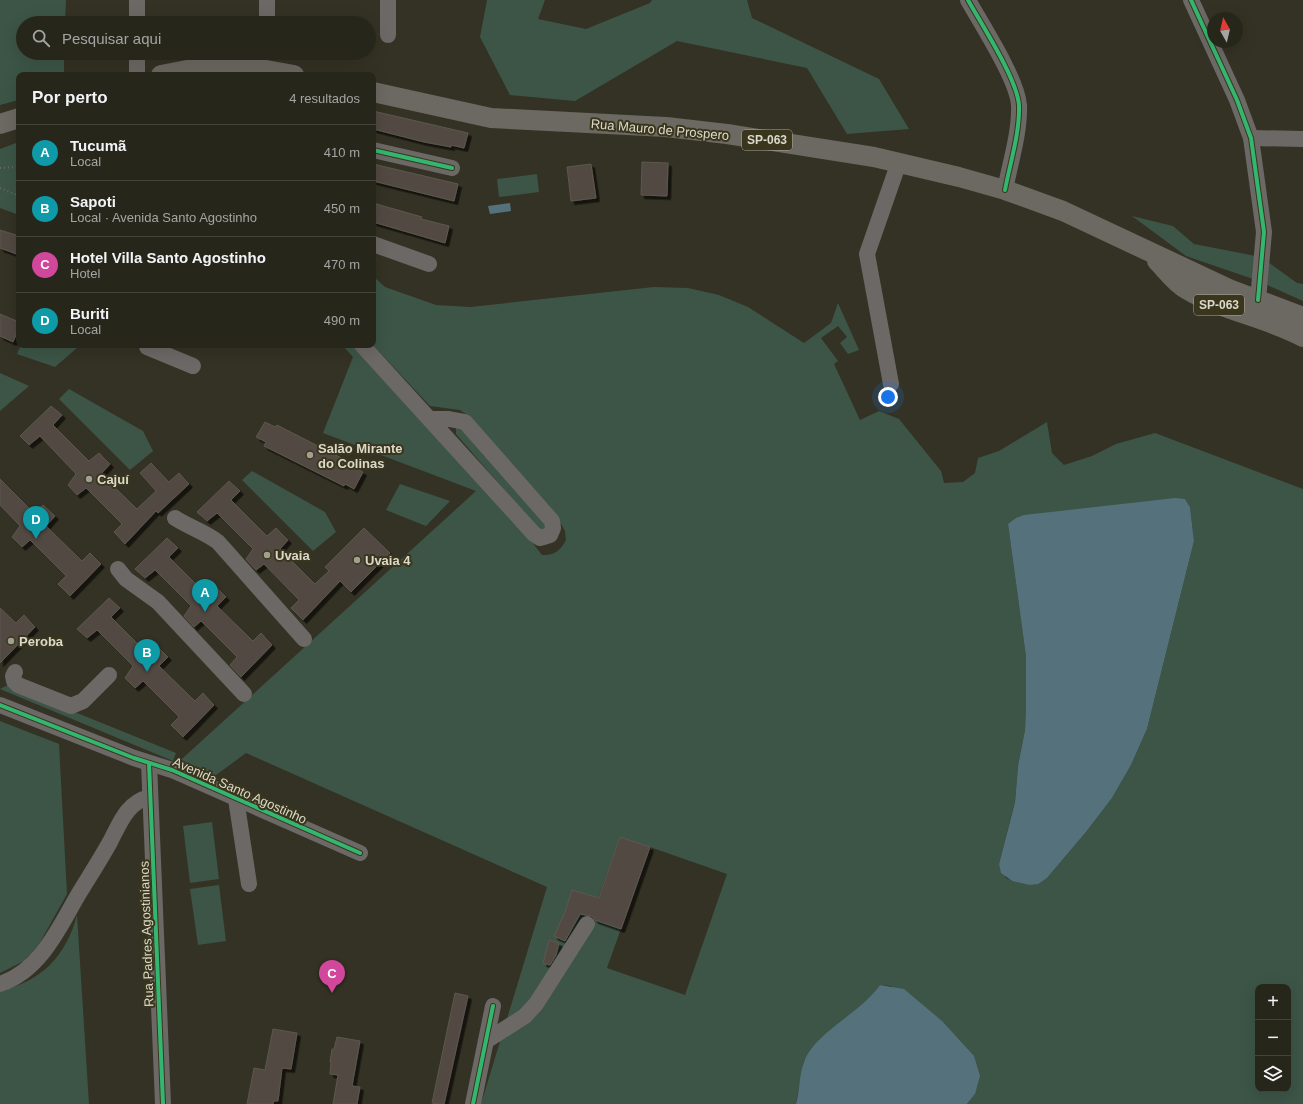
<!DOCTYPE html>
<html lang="pt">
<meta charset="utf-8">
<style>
:root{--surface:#27261b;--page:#333228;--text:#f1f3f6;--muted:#a4a5a3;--line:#43433a;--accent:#a19f90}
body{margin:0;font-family:Helvetica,sans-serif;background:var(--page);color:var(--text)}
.controls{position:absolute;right:12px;bottom:12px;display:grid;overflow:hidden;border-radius:8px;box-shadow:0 4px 16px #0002}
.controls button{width:36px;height:36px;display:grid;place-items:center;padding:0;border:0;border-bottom:1px solid var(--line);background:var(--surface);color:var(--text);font:20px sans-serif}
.compass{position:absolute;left:1207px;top:12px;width:36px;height:36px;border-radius:50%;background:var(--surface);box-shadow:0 4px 16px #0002;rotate:352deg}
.you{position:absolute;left:888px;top:397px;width:14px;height:14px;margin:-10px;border:3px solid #fff;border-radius:50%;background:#1a73e8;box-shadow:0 0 0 6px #1a73e833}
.badge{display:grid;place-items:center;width:26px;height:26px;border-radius:50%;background:var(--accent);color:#fff;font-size:13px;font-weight:700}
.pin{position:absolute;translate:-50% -33px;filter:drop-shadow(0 1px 2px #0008)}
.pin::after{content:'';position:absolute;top:21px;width:14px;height:12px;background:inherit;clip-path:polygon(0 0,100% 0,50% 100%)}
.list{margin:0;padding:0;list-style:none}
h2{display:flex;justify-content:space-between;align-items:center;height:52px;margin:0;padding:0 16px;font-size:17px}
h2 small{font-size:13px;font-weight:400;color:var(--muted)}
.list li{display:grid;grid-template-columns:26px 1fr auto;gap:12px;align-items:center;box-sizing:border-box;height:56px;padding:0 16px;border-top:1px solid var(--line)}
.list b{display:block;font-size:15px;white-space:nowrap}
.list p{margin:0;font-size:13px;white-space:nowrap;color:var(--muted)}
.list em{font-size:13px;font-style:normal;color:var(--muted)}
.icon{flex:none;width:22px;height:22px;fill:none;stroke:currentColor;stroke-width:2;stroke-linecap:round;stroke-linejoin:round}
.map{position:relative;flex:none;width:1303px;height:1104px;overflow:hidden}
.search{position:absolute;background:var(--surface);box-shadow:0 4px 16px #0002;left:16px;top:16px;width:360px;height:44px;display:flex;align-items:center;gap:10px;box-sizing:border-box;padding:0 14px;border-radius:22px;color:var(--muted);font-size:15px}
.panel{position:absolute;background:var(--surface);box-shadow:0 4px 16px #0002;left:16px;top:72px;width:360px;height:276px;border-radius:8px}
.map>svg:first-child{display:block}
.green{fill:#3c5547;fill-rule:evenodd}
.water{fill:#54717c}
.building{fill:#514a43;stroke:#5d574e;filter:url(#shadow)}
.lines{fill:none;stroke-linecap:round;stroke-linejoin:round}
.path{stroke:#6d6965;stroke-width:2;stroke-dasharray:1 3;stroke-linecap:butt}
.minor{stroke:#6b6865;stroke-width:16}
.major{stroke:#6c6862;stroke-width:20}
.cycleway-casing{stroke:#3a361e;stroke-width:6}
.cycleway{stroke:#33b770;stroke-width:4}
.poi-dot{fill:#a19f90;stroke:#3a361e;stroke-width:1.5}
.labels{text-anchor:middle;stroke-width:4;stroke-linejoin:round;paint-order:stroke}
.shield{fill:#3a361e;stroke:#aba896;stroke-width:1}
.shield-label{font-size:12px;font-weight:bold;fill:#dbd9ca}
.street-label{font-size:13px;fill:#dbd9ca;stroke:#3a361e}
.poi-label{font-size:13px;font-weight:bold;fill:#dbd9ca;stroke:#3a361e;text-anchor:start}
</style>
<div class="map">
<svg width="1303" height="1104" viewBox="0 0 1303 1104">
<defs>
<filter id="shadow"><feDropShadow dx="3.5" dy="3.5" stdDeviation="0" flood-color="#0009"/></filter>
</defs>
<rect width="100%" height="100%" fill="#343224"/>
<!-- green -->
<g class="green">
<polygon points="0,0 66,0 65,23 23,23 23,53 64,53 64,75 19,75 19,100 0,105"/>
<polygon points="487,0 545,0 538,19 586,29 650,3 652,0 747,0 752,18 879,79 909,129 847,134 807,68 677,41 575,101 510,95 480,37"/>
<polygon points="19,142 19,215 0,208 0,149"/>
<polygon points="537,174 539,192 499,197 497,179"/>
<polygon points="1132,216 1173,226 1194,244 1261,257 1297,283 1303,284 1303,301 1256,280 1186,256"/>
<path d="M373,276L385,287L436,305L470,307L654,287L688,288L719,295L748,307L804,343L831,323L838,303L859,350L848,354L840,343L847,337L838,326L821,338L838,361L834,364L860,420L879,411L899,419L941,471L944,483L963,482L975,473L978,458L999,451L1047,422L1052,453L1064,465L1092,456L1116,444L1155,433L1303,489V1104H967L975,1094L891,986L880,985L873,996L859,1009L840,1022L804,1061L796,1104H481L547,887L246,753L208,781L173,767L476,491L323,433L353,357L342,345H357L488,485L542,555C554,556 561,550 566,540L565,531L561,524L467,415L460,410L430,406L373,345ZM1185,499L1190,507L1194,541L1147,729L1131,765L1112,798L1086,832L1047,878L1029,885L1012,881L1006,878L999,864L1015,801L1018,766L1025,730L1026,705V657L1008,524ZM620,837L650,848L621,928L591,918ZM650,847L727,874L685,995L607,968ZM1258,987H1288V1089H1258Z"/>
<polygon points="21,345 74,345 78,347 55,367 17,354"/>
<polygon points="0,373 29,386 0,411"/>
<polygon points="69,389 143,431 153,451 130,470 59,399"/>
<polygon points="460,427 545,523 545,527 542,530 538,529 456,434 456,428"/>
<polygon points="252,471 325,512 336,532 313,551 242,480"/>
<polygon points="400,484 450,501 426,526 386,510"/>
<polygon points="8,685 176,753 173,761 0,689"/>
<polygon points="0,721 59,744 67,894 38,946 24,961 0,973"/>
<polygon points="212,822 219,879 190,883 183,826"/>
<polygon points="219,885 226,941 198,945 190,889"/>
<path d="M77,915L89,1104H0V991C42,981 66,956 77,915Z"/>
</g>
<!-- water -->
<g class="water">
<polygon points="510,203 511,211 490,214 488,206"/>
<polygon points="1175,498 1185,499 1190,507 1194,541 1147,729 1131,765 1112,798 1086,832 1047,878 1038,884 1029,885 1012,881 1001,873 999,864 1015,802 1018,766 1025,730 1026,705 1026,657 1008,524 1016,518 1024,515"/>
<path d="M880,985L904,989L942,1021L974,1056L980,1076L975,1094L967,1104H796C800,1090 799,1075 804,1062C815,1032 861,1013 880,985Z"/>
</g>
<!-- building -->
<g class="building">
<polygon points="373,111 468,133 464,148 451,145 451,147 424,142 373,129"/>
<polygon points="642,162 668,163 667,196 641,195"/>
<polygon points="373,164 458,184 454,201 373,181"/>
<polygon points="591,164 596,198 571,201 567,167"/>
<polygon points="373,203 422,217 421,219 449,226 445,243 373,222"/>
<polygon points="0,230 19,236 19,255 0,248"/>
<polygon points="0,314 19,322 19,328 13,342 0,336"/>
<polygon points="51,406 62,415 53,425 89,461 99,453 110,464 101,474 137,509 156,491 140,473 151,463 169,482 179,473 189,484 158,513 156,511 125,544 114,532 122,524 86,488 77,495 68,485 76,474 40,436 29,445 20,436"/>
<polygon points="265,422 275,427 277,425 355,465 354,467 363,472 354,489 345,484 344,486 264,446 266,442 256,437"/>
<polygon points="0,479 34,513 43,505 55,516 46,526 82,561 90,553 101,564 70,596 58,584 66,576 30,540 22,547 12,537 20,526 0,505"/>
<polygon points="229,481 240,491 231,500 267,536 276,528 288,540 280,549 315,584 329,571 325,567 364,528 390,553 351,592 340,581 303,620 291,608 299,600 264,564 256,570 246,559 253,549 217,513 207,521 197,512"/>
<polygon points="167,538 178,548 169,557 205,593 214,585 226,597 217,606 253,641 261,633 272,645 241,677 230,665 237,657 201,621 194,627 184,616 191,606 155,570 145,578 135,569"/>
<polygon points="109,598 120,608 111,617 147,653 156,645 168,657 159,666 195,701 203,693 214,705 183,737 171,725 179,717 143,681 135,688 125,678 133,666 97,630 87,638 77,629"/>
<polygon points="0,608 16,623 24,615 35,627 0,663"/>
<polygon points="620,837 650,847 621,929 595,920 592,916 580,914 565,941 554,936 565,912 572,890 599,898"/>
<polygon points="549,940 559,943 556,955 550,965 543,963"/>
<polygon points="455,993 468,996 444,1104 438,1104 432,1103"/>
<polygon points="273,1029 297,1033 291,1069 282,1068 278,1101 274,1101 273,1104 247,1104 254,1068 265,1070"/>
<polygon points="337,1037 360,1041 352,1086 360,1087 357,1104 333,1104 338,1075 330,1074 331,1062 330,1062 332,1049 334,1049"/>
</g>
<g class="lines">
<!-- path -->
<g class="path">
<polyline points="0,168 19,167"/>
<polyline points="0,188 19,196"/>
</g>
<!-- minor -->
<g class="minor">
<polyline points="267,0 267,23"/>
<path d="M968,0C982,25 1017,79 1019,105C1020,133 1010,163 1005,190"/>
<polyline points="1191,0 1237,100 1251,138 1264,232 1258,300"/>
<polyline points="137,23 137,0"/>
<polyline points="388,35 388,0"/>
<polyline points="137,75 137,53"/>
<polyline points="1251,138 1303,139"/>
<polyline points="373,150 452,168"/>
<polyline points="373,244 429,264"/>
<polyline points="362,345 534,534 540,538 550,535 553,528 552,521 465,422 449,419 431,419"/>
<polyline points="147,347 193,366"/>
<polyline points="891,384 867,254 899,162"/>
<path d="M175,518C189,527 205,532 218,542L304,639"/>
<polyline points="118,569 126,579 158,602 244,694"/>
<polyline points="15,672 13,676 14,681 18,685 71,706 83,701 109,675"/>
<polyline points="0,705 134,758 172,770 360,853"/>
<polyline points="149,763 163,1104"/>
<polyline points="236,799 249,884"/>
<path d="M0,984C40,971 59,928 78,895C89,877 100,860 110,842C120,823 127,802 150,797"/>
<polyline points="486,1041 525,1016 536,1004 587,924"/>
<polyline points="473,1104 493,1006"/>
</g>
<!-- major -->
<g class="major">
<polyline points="161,75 187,70 238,65 294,75"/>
<polyline points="373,92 491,118 666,127 727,134 874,157 959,177 1005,190 1063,211 1229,289 1303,317"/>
<polyline points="0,124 19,118"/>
<path d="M1157,261C1166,270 1175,283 1186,289C1222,311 1266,317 1303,337"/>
</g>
<!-- cycleway casing -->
<g class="cycleway-casing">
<g id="cycleway">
<path d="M968,0C982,25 1017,79 1019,105C1020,133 1010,163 1005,190"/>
<polyline points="1191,0 1237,100 1251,138 1264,232 1258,300"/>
<polyline points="373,150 452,168"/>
<polyline points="0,705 134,758 172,770 360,853"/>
<polyline points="149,763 163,1104"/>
<polyline points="473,1104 493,1006"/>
</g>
</g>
<!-- cycleway -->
<use href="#cycleway" class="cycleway"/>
</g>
<!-- markers -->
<g class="poi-dot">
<circle cx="310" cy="455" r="4"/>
<circle cx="89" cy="479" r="4"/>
<circle cx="267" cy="555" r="4"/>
<circle cx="357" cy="560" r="4"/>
<circle cx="11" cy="641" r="4"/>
</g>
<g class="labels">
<!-- shield labels -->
<g class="shield">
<rect x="742" y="130" width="50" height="20" rx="3"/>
<rect x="1194" y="295" width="50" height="20" rx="3"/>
</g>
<g class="shield-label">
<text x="767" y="144">SP-063</text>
<text x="1219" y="309">SP-063</text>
</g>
<!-- street labels -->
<g class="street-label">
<text transform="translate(660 129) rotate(5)" y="5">Rua Mauro de Prospero</text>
<text transform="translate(240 790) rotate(24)" y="5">Avenida Santo Agostinho</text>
<text transform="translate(146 934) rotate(-92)" y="5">Rua Padres Agostinianos</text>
</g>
<!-- poi labels -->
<g class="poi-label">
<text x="318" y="453">Salão Mirante<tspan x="318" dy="15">do Colinas</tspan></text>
<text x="97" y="484">Cajuí</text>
<text x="275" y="560">Uvaia</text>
<text x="365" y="565">Uvaia 4</text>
<text x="19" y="646">Peroba</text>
</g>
</g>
</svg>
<div class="controls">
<button>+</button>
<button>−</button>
<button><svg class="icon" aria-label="layers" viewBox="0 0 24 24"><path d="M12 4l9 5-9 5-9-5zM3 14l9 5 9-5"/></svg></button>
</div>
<svg class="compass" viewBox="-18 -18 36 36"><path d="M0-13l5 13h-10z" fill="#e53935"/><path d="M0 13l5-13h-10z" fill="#a4a5a3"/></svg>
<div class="you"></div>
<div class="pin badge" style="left:205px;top:612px;background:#0f9aa8">A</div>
<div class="pin badge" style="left:147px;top:672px;background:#0f9aa8">B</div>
<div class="pin badge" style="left:332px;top:993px;background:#d1479c">C</div>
<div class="pin badge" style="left:36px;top:539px;background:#0f9aa8">D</div>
<div class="search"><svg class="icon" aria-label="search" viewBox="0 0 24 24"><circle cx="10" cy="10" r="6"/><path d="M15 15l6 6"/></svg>Pesquisar aqui</div>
<section class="panel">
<h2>Por perto<small>4 resultados</small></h2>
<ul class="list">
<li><span class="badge" style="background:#0f9aa8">A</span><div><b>Tucumã</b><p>Local</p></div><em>410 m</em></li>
<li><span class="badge" style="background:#0f9aa8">B</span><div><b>Sapoti</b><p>Local · Avenida Santo Agostinho</p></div><em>450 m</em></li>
<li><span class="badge" style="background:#d1479c">C</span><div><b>Hotel Villa Santo Agostinho</b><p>Hotel</p></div><em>470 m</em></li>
<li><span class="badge" style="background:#0f9aa8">D</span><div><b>Buriti</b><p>Local</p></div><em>490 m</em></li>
</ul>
</section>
</div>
